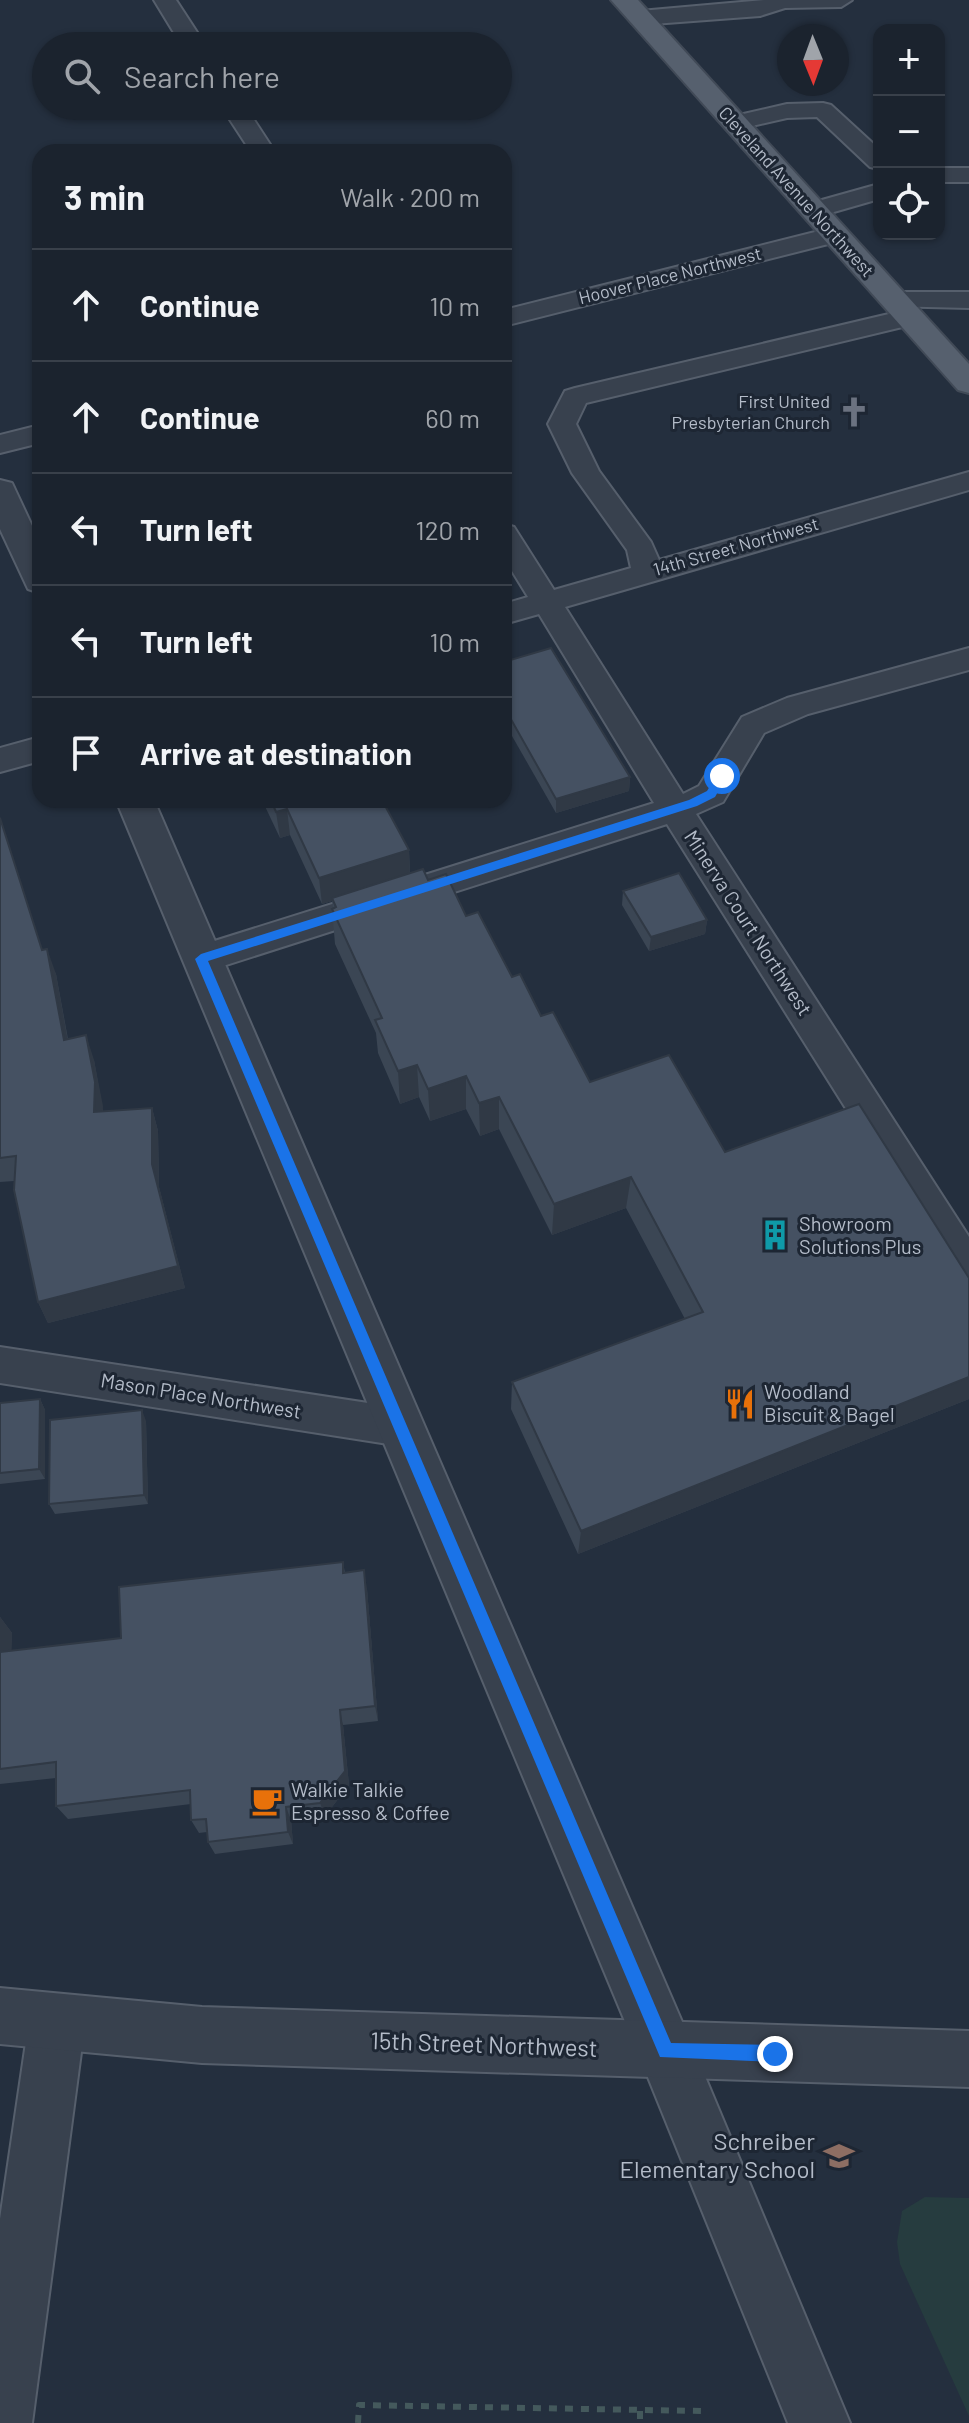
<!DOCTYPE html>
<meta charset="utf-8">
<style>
:root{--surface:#1b232e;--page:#242b36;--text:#f1f3f6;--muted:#a0a4aa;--line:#39404a}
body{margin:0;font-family:Barlow,sans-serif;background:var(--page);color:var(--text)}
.controls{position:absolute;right:24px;top:24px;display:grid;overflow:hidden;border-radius:16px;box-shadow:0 2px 6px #0004}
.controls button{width:72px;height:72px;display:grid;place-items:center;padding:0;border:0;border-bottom:2px solid var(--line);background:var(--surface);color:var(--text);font:40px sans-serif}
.compass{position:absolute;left:777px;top:24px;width:72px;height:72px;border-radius:50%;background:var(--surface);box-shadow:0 2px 6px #0004;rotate:179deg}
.stop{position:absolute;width:24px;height:24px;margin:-18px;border:6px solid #1a73e8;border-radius:50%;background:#fff}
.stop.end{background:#1a73e8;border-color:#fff;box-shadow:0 2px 8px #0008}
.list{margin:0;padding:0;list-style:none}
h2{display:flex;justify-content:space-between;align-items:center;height:104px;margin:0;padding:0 32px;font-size:34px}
h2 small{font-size:26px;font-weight:400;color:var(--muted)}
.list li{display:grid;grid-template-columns:52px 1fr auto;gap:24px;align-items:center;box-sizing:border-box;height:112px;padding:0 32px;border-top:2px solid var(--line)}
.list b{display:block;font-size:30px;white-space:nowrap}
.list em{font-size:26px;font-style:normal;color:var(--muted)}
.icon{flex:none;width:44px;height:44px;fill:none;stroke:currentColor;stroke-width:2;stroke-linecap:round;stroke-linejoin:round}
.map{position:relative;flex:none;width:969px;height:2423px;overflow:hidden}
.search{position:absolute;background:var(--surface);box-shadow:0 2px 6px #0004;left:32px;top:32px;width:480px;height:88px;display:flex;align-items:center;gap:20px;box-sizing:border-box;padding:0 28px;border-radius:44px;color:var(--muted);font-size:30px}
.panel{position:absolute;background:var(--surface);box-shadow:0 2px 6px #0004;left:32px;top:144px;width:480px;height:664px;border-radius:24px}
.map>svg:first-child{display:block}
.green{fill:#263c3f}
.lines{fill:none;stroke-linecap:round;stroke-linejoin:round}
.service-casing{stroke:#565f6c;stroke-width:4}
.minor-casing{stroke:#565f6c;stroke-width:4}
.tertiary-casing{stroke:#565f6c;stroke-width:4}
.primary-casing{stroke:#414a57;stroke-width:4}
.path{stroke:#44595c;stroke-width:6;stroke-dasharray:8 8;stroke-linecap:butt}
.service{fill:#38414e;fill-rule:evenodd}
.minor{fill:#38414e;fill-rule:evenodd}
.tertiary{fill:#38414e;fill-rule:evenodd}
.primary{fill:#56606e;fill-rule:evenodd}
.wall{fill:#3b4654}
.shaded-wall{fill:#303945}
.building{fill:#455162;stroke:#303945;stroke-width:2}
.route{fill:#1a73e8}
.labels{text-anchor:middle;stroke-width:6;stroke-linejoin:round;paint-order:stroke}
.far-street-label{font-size:18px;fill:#b4bcc9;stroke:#1d2633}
.far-poi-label{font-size:18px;fill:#b4bcc9;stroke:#1d2633;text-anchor:end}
.street-label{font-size:20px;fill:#b4bcc9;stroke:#1d2633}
.poi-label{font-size:20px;fill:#b4bcc9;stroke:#1d2633;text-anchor:start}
.near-street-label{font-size:24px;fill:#b4bcc9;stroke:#1d2633}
.near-poi-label{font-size:24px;fill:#b4bcc9;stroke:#1d2633;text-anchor:end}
</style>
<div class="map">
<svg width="969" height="2423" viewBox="0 0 969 2423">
<rect width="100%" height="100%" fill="#242f3e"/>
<!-- green -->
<polygon class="green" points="925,2197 969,2198 969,2416 900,2264 897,2242 902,2211"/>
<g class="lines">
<!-- service casing -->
<g class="service-casing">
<g id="service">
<polygon points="154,0 176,0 206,46 182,46"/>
<polygon points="764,0 852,0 841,7 785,8 760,16 640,25 632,23 629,18 632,13 640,11"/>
<polygon points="823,103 831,105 879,149 879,169 870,167 817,117 787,118 734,130 726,128 722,123 726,118 787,104"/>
<polygon points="221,106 245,106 275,152 251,152"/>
<rect x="939" y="168" width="30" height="14"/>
<polygon points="879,184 879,199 813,218 804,215 800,210 804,205"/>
<polygon points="835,227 844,230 848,235 844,240 504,326 504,310"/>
<polygon points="895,292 969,292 969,308 886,306 882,300 886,294"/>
<polygon points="910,309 919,311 923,317 919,323 586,403 576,424 599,471 651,542 659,560 969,472 969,490 565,607 683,794 699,786 742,717 787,698 969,648 969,670 808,714 764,733 723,802 696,814 969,1237 969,1287 955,1282 667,824 201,973 189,969 184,959 189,949 654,803 539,614 504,624 504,604 528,597 504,558 504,524 514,527 554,590 631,568 627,550 572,473 548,424 565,391 575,388"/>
<polygon points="40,425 40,443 0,453 0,435"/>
<polygon points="40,737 40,761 0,772 0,748"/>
<polygon points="0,1347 401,1408 415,1414 421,1427 415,1440 401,1446 0,1383"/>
</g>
</g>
<!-- minor casing -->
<g class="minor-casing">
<g id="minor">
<polygon points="0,480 12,483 40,543 40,593 28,589 0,529"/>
<polygon points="116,800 154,800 686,2031 850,2423 788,2423 639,2055"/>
<polygon points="57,1994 77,2002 85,2022 32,2423 0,2423 0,2219 29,2022 37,2002"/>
</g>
</g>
<!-- tertiary casing -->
<g class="tertiary-casing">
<polygon id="tertiary" points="0,1988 202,2007 969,2031 969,2087 202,2063 0,2044"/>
</g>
<!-- primary casing -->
<g class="primary-casing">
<polygon id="primary" points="611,0 638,0 969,364 969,393 958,390"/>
</g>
<!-- path -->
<g class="path">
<polyline points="640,2411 640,2423"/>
<polyline points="358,2423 359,2405 702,2411"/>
</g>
<!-- service -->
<use href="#service" class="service"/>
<!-- minor -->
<use href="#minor" class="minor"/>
<!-- tertiary -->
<use href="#tertiary" class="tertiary"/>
<!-- primary -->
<use href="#primary" class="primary"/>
</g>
<!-- wall -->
<g class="wall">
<polygon points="504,662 630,777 629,791 556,813 504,722"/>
<polygon points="262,800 387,800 386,807 409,850 410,873 428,880 466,916 590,1082 969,1278 969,1399 578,1554 511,1409 512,1382 685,1319 626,1208 552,1235 499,1129 480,1136 466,1109 430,1121 419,1097 400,1104 378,1053 376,1033 335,944 332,909 333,908 332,901 322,904 290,835 280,838"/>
<polygon points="0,817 42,950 56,974 68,1039 94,1060 103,1111 152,1108 158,1131 159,1187 185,1288 48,1323 38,1302 14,1181 0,1182"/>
<polygon points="623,891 707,920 705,934 649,951 622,905"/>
<polygon points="40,1399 45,1410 45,1479 0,1484 0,1403"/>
<polygon points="146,1421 148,1504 55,1514 49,1504"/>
<polygon points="343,1562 345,1573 367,1589 378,1721 343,1725 349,1785 325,1816 291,1820 293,1844 215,1854 208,1842 207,1832 199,1833 191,1820 191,1804 68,1819 56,1806 56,1778 0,1784 0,1617 12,1633 11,1651 121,1638"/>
</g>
<!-- shaded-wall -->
<g class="shaded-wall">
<polygon points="630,777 629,791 556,813 556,799"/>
<polygon points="287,809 290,835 280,838 276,812"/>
<polygon points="409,850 410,876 332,898 332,901 322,904 319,878"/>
<polygon points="707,920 705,934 649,951 651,937"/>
<polygon points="47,949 56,974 72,1064 64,1040"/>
<polygon points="86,1035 94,1060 103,1106 102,1136 94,1112"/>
<polygon points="417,1065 419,1097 400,1104 398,1071"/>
<polygon points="466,1076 466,1109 430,1121 428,1089"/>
<polygon points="499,1097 499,1129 480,1136 479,1103"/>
<polygon points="152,1108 158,1131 159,1187 185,1288 48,1323 38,1302 152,1164"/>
<polygon points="631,1177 626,1208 552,1235 554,1204"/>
<polygon points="969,1377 969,1399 578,1554 581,1531"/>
<polygon points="40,1399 45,1410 45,1479 39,1469"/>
<polygon points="142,1410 146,1421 148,1504 144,1495"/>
<polygon points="364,1570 367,1589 378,1721 375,1706"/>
<polygon points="0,1617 12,1633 11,1669 0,1655"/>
<polygon points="340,1710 343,1725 349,1785 325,1816 320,1803"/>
<polygon points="286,1807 291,1820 293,1844 288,1832"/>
</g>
<!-- building -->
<g class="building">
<polygon points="551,648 630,777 556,799 504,707 504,662"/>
<polygon points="271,800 382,800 409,850 319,878 287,809 276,812"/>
<polygon points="0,818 42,950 47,949 64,1040 86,1035 95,1082 94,1112 152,1108 152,1164 178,1266 38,1302 14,1190 16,1156 0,1158"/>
<polygon points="423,869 428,880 446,874 466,916 478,912 512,977 520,974 541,1016 553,1012 590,1082 669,1055 725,1152 859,1104 969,1278 969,1377 581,1531 512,1382 703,1312 631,1177 554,1204 499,1097 479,1103 466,1076 428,1089 417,1065 398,1071 375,1020 382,1018 332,909 336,907 332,898"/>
<polygon points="679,873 707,920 651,937 623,891"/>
<polygon points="40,1399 39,1469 0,1473 0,1403"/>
<polygon points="142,1410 144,1495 49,1504 50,1420"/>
<polygon points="343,1562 343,1573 364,1570 375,1706 340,1710 345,1771 320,1803 286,1807 288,1832 208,1842 206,1819 191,1820 190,1790 56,1806 56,1762 0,1769 0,1652 121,1638 119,1587"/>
</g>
<!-- route -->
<polygon class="route" points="718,773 727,776 715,797 697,806 208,961 671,2043 775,2045 781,2048 784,2054 781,2060 775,2062 660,2057 195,959 201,954 689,800 707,791"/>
<!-- icons -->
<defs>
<g id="church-bare" transform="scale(2.4)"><path d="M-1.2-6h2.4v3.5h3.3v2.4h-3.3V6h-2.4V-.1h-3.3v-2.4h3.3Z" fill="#6b7280" stroke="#1d2633" stroke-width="2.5" paint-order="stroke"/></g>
<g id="building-bare" transform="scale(2.4)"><path d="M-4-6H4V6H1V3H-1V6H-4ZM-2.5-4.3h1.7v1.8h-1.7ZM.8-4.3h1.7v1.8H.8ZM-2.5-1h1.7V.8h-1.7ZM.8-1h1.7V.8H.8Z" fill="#0f9aa8" stroke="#1d2633" stroke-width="2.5" paint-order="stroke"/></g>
<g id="restaurant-bare" transform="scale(2.4)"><path d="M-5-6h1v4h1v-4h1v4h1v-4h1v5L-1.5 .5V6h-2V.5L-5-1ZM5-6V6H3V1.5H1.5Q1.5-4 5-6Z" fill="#e8710a" stroke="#1d2633" stroke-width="2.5" paint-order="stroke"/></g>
<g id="cafe-bare" transform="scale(2.4)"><path d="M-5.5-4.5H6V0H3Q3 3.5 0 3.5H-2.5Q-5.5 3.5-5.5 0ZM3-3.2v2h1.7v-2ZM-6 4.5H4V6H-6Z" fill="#e8710a" stroke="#1d2633" stroke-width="2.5" paint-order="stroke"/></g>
<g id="school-bare" transform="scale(2.4)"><path d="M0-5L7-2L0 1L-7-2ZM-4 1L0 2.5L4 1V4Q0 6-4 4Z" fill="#8d6e63" stroke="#1d2633" stroke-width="2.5" paint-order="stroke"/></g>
</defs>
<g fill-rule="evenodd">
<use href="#church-bare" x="854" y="412"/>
<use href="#building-bare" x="775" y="1235"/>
<use href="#restaurant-bare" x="740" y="1404"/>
<use href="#cafe-bare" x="267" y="1801"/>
<use href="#school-bare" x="839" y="2156"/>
</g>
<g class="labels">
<!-- far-street labels -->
<g class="far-street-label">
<text transform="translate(796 192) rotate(48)" y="6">Cleveland Avenue Northwest</text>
<text transform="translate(670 276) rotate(-14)" y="6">Hoover Place Northwest</text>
<text transform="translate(736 547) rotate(-16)" y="6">14th Street Northwest</text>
</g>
<!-- far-poi labels -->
<g class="far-poi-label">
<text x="830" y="408">First United<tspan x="830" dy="21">Presbyterian Church</tspan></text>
</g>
<!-- street labels -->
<g class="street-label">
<text transform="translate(748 923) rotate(57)" y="7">Minerva Court Northwest</text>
<text transform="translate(201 1396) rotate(9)" y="7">Mason Place Northwest</text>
</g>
<!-- poi labels -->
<g class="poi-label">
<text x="799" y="1231">Showroom<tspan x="799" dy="23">Solutions Plus</tspan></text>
<text x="764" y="1399">Woodland<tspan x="764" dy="23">Biscuit &amp; Bagel</tspan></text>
<text x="291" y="1797">Walkie Talkie<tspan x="291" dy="23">Espresso &amp; Coffee</tspan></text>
</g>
<!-- near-street labels -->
<g class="near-street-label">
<text transform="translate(484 2045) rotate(2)" y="8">15th Street Northwest</text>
</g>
<!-- near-poi labels -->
<g class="near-poi-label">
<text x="815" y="2150">Schreiber<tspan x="815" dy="28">Elementary School</tspan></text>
</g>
</g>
</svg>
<div class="controls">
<button>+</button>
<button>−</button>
<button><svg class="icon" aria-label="locate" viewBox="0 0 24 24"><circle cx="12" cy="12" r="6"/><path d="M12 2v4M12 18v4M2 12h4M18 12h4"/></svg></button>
</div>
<svg class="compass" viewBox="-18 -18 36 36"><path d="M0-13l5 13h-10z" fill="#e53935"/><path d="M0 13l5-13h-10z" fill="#a0a4aa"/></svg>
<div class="stop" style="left:722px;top:776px"></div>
<div class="stop end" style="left:775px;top:2054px"></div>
<div class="search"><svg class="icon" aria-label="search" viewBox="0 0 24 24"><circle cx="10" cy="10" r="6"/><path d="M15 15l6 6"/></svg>Search here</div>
<section class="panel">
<h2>3 min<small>Walk · 200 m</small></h2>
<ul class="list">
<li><svg class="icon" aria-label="ahead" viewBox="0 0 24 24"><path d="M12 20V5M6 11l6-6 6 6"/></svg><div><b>Continue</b></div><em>10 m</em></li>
<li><svg class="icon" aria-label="ahead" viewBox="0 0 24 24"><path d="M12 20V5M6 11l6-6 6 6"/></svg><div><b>Continue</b></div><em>60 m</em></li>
<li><svg class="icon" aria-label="left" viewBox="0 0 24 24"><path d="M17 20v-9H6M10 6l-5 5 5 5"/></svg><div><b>Turn left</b></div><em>120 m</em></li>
<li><svg class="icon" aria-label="left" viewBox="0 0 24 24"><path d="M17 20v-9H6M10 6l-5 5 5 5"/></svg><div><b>Turn left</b></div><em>10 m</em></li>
<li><svg class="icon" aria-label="arrive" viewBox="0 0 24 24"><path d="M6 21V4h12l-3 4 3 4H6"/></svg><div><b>Arrive at destination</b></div></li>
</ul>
</section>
</div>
